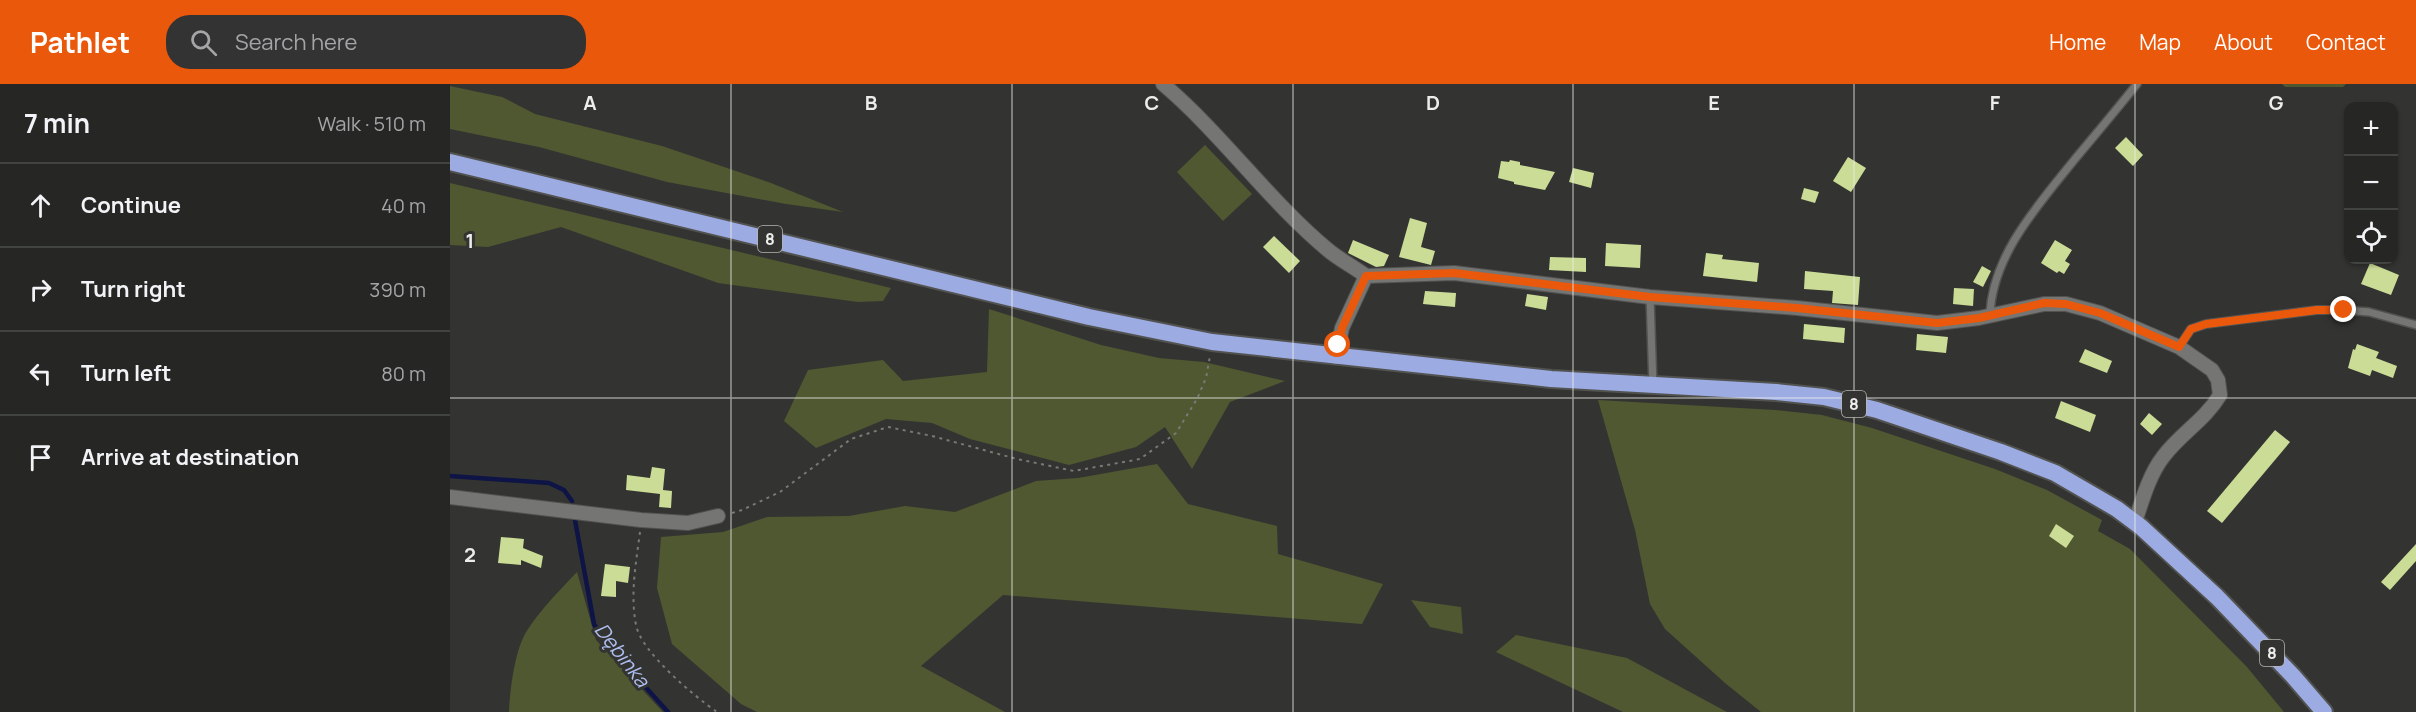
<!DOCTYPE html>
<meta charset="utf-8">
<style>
:root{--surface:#262725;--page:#323332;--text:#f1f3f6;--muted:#a4a5a7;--line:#424442;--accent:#ea580c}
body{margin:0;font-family:Manrope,sans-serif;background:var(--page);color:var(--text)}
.controls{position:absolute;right:18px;top:18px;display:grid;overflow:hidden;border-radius:12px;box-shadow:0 2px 4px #0004}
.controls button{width:54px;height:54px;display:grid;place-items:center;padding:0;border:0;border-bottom:2px solid var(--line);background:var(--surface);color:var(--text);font:30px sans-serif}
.stop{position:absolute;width:18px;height:18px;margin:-14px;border:4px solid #ea580c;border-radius:50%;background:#fff}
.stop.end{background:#ea580c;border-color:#fff;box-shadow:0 2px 6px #0008}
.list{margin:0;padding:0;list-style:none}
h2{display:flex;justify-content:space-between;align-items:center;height:78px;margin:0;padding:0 24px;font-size:26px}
h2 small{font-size:20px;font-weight:400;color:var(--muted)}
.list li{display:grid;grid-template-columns:39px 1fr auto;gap:18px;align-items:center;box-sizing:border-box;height:84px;padding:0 24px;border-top:2px solid var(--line)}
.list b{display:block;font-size:22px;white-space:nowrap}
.list em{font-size:20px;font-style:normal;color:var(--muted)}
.icon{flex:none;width:33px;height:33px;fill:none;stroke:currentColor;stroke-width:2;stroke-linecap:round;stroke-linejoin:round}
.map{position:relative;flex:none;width:1966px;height:628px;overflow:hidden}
header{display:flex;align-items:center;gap:36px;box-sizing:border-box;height:84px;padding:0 30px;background:var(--accent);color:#fff}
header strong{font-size:28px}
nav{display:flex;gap:33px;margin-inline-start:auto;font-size:21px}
.search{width:420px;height:54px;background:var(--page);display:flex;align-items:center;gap:15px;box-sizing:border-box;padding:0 21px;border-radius:24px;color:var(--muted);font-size:22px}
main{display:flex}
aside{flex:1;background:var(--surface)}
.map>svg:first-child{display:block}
.green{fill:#4f5831}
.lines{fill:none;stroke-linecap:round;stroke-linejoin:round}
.stream{stroke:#0e1446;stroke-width:4.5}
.building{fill:#cbdc97}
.service-casing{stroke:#525250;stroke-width:10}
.minor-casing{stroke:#525250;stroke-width:16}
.trunk-casing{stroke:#525250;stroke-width:20}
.path{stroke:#797a77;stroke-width:2;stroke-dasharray:3 4.5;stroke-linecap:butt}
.service{stroke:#757673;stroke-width:7}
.minor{stroke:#757673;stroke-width:14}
.trunk{stroke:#9cace3;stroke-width:16}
.route{stroke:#ea580c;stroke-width:8}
.grid{fill:none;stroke:#ededeb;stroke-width:1.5;stroke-opacity:0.55}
.labels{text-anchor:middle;stroke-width:6;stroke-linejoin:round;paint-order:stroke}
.shield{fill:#333431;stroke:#b5b6b3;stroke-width:1.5}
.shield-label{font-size:16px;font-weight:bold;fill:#ededeb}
.water-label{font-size:20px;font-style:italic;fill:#afbef0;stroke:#333431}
.grid-label{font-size:20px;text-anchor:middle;font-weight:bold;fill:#ededeb;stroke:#333431;stroke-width:6;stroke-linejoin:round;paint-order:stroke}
</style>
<header>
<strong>Pathlet</strong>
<div class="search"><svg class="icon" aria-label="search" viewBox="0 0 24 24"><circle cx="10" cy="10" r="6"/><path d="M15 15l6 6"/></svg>Search here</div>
<nav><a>Home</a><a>Map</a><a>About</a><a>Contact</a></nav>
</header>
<main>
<aside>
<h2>7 min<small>Walk · 510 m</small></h2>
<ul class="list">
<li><svg class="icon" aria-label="ahead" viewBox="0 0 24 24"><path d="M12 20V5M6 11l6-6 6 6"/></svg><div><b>Continue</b></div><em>40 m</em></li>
<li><svg class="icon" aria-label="right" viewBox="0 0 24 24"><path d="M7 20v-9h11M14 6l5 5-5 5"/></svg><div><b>Turn right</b></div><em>390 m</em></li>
<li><svg class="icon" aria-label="left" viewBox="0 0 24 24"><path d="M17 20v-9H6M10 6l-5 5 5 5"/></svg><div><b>Turn left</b></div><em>80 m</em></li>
<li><svg class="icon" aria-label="arrive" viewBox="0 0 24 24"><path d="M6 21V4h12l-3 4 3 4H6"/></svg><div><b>Arrive at destination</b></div></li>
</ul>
</aside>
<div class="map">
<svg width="1966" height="628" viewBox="0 0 1966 628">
<rect width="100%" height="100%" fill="#333431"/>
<!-- green -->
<g class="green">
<polygon points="1832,0 1896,0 1893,3 1835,3"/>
<polygon points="0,2 52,13 85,30 212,62 321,99 393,128 336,120 217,98 89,63 0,45"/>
<polygon points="755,61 802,110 773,137 727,88"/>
<polygon points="0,99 441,204 433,217 408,218 268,199 111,143 38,163 0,161"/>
<polygon points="539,225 651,261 709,274 754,278 835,297 780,318 742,385 715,343 686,363 619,381 520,355 482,339 436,335 366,364 334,337 358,286 433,276 453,297 537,288"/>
<polygon points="1148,316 1325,326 1372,331 1422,344 1545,385 1597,406 1652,436 1648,447 1680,465 1797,583 1834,628 1311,628 1275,599 1215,545 1200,520 1185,446"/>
<polygon points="707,380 738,420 827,442 828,470 933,500 912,540 553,511 471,582 555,628 307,628 291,620 222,560 207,504 211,453 273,448 317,433 399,432 455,422 505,428 586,397 628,394"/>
<path d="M127,488L146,556L213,628H59C60,606 64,574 73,554C84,532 111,505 127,488Z"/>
<polygon points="961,516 1011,523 1013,550 980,543"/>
<polygon points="1066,551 1177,574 1277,628 1173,628 1046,568"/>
</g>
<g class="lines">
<!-- stream -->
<g class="stream">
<polyline points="0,392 99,399 114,406 122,417"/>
<polyline points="125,436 144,540 154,557 218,628"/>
</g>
</g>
<!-- building -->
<g class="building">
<polygon points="1676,53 1693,71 1683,82 1665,64"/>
<polygon points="1398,73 1416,84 1401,108 1383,97"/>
<polygon points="1060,76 1070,78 1070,81 1105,88 1095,106 1064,100 1064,98 1048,94 1051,77 1059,78"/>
<polygon points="1123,84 1144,89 1141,104 1119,98"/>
<polygon points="1354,104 1369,108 1365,119 1351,115"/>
<polygon points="960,134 977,139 971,163 985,167 981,181 949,173"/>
<polygon points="824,152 850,177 839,189 813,163"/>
<polygon points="903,156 939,171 934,182 926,183 898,169"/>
<polygon points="1605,156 1622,166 1615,177 1620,180 1614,190 1609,187 1607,189 1591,179"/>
<polygon points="1156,159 1191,161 1190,184 1155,182"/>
<polygon points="1256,169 1273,171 1272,175 1309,179 1307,198 1253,192"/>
<polygon points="1100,173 1136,174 1136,188 1099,186"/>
<polygon points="1920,179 1949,191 1941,211 1911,200"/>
<polygon points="1532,182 1541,187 1533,203 1523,198"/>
<polygon points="1355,187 1410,193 1408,221 1382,219 1383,207 1354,205"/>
<polygon points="1504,204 1524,205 1523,222 1503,220"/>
<polygon points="975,207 1006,209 1005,223 973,220"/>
<polygon points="1077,210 1098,213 1096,226 1075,222"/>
<polygon points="1354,240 1395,244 1394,259 1353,255"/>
<polygon points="1467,250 1498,253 1496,269 1466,266"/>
<polygon points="1907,260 1929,268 1926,274 1947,282 1943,294 1922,286 1920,292 1898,284 1903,265 1905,266"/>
<polygon points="1635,265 1662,277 1657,289 1629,278"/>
<polygon points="1611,317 1646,331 1640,348 1605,334"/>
<polygon points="1699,329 1712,340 1702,351 1690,340"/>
<polygon points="1825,346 1840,358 1772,439 1757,427"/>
<polygon points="202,383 215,385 213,406 222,407 221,424 209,423 210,410 176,406 177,391 200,394"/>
<polygon points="1606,440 1624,452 1616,464 1599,452"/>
<polygon points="51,453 74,455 73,464 93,472 91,484 71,476 71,481 48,479"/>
<polygon points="1966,460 1966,477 1940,506 1931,498"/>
<polygon points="155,480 180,483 178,499 166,497 166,513 151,512"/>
</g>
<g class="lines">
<!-- service casing -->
<g class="service-casing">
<g id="service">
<polyline points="1200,213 1203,302"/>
<path d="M1540,231C1542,171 1589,120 1625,75C1646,50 1667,25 1687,0"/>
<polyline points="1729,263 1741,245 1756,240 1867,226 1894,226 1919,228 1966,241"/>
</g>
</g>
<!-- minor casing -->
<g class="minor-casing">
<g id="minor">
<path d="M713,0C772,50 818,116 878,166C890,176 904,183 916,192"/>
<path d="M886,273L892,244L916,192L1004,189L1200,213L1347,224L1487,239L1529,234L1594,220H1616L1650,229L1729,263L1762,286L1768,296L1770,311C1755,336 1730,350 1713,373C1699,391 1692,417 1685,438"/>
<polyline points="0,413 191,436 238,439 268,432"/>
</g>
</g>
<!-- trunk casing -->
<g class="trunk-casing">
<polyline id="trunk" points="0,78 639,233 762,258 1101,295 1326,308 1374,313 1427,326 1551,368 1605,389 1667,425 1691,443 1767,513 1843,592 1874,628"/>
</g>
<!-- path -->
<g class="path">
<polyline points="282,429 292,426 330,408 401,355 438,343 482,352 567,375 624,387 690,375 726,349 747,315 756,294 760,272"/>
<path d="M190,448C186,479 180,510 186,541C191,568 244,612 267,628"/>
</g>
<!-- service -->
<use href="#service" class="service"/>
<!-- minor -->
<use href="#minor" class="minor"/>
<!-- trunk -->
<use href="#trunk" class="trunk"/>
</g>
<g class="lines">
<!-- route -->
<polyline class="route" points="888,261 892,244 916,192 1004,189 1200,213 1347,224 1487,239 1529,234 1594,219 1616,220 1650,229 1729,263 1741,245 1756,240 1867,226 1894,226"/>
</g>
<!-- grid -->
<path class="grid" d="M281,0V628M562,0V628M843,0V628M1123,0V628M1404,0V628M1685,0V628M0,314H1966"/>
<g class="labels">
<!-- shield labels -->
<g class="shield">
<rect x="308" y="142" width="24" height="26" rx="4.5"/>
<rect x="1392" y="307" width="24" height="26" rx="4.5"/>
<rect x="1810" y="556" width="24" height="26" rx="4.5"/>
</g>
<g class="shield-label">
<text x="320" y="161">8</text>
<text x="1404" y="326">8</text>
<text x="1822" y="575">8</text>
</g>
<!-- water labels -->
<g class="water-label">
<text transform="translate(172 571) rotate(52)" y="7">Dębinka</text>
</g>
</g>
<g class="grid-label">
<text x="140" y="26">A</text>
<text x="421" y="26">B</text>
<text x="702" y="26">C</text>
<text x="983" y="26">D</text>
<text x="1264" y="26">E</text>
<text x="1545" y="26">F</text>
<text x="1826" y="26">G</text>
<text x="20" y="164">1</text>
<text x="20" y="478">2</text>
</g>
</svg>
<div class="controls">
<button>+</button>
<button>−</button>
<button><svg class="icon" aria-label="locate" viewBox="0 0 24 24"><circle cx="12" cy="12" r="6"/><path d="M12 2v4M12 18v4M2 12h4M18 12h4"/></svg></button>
</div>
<div class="stop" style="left:888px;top:261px"></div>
<div class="stop end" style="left:1894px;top:226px"></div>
</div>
</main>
